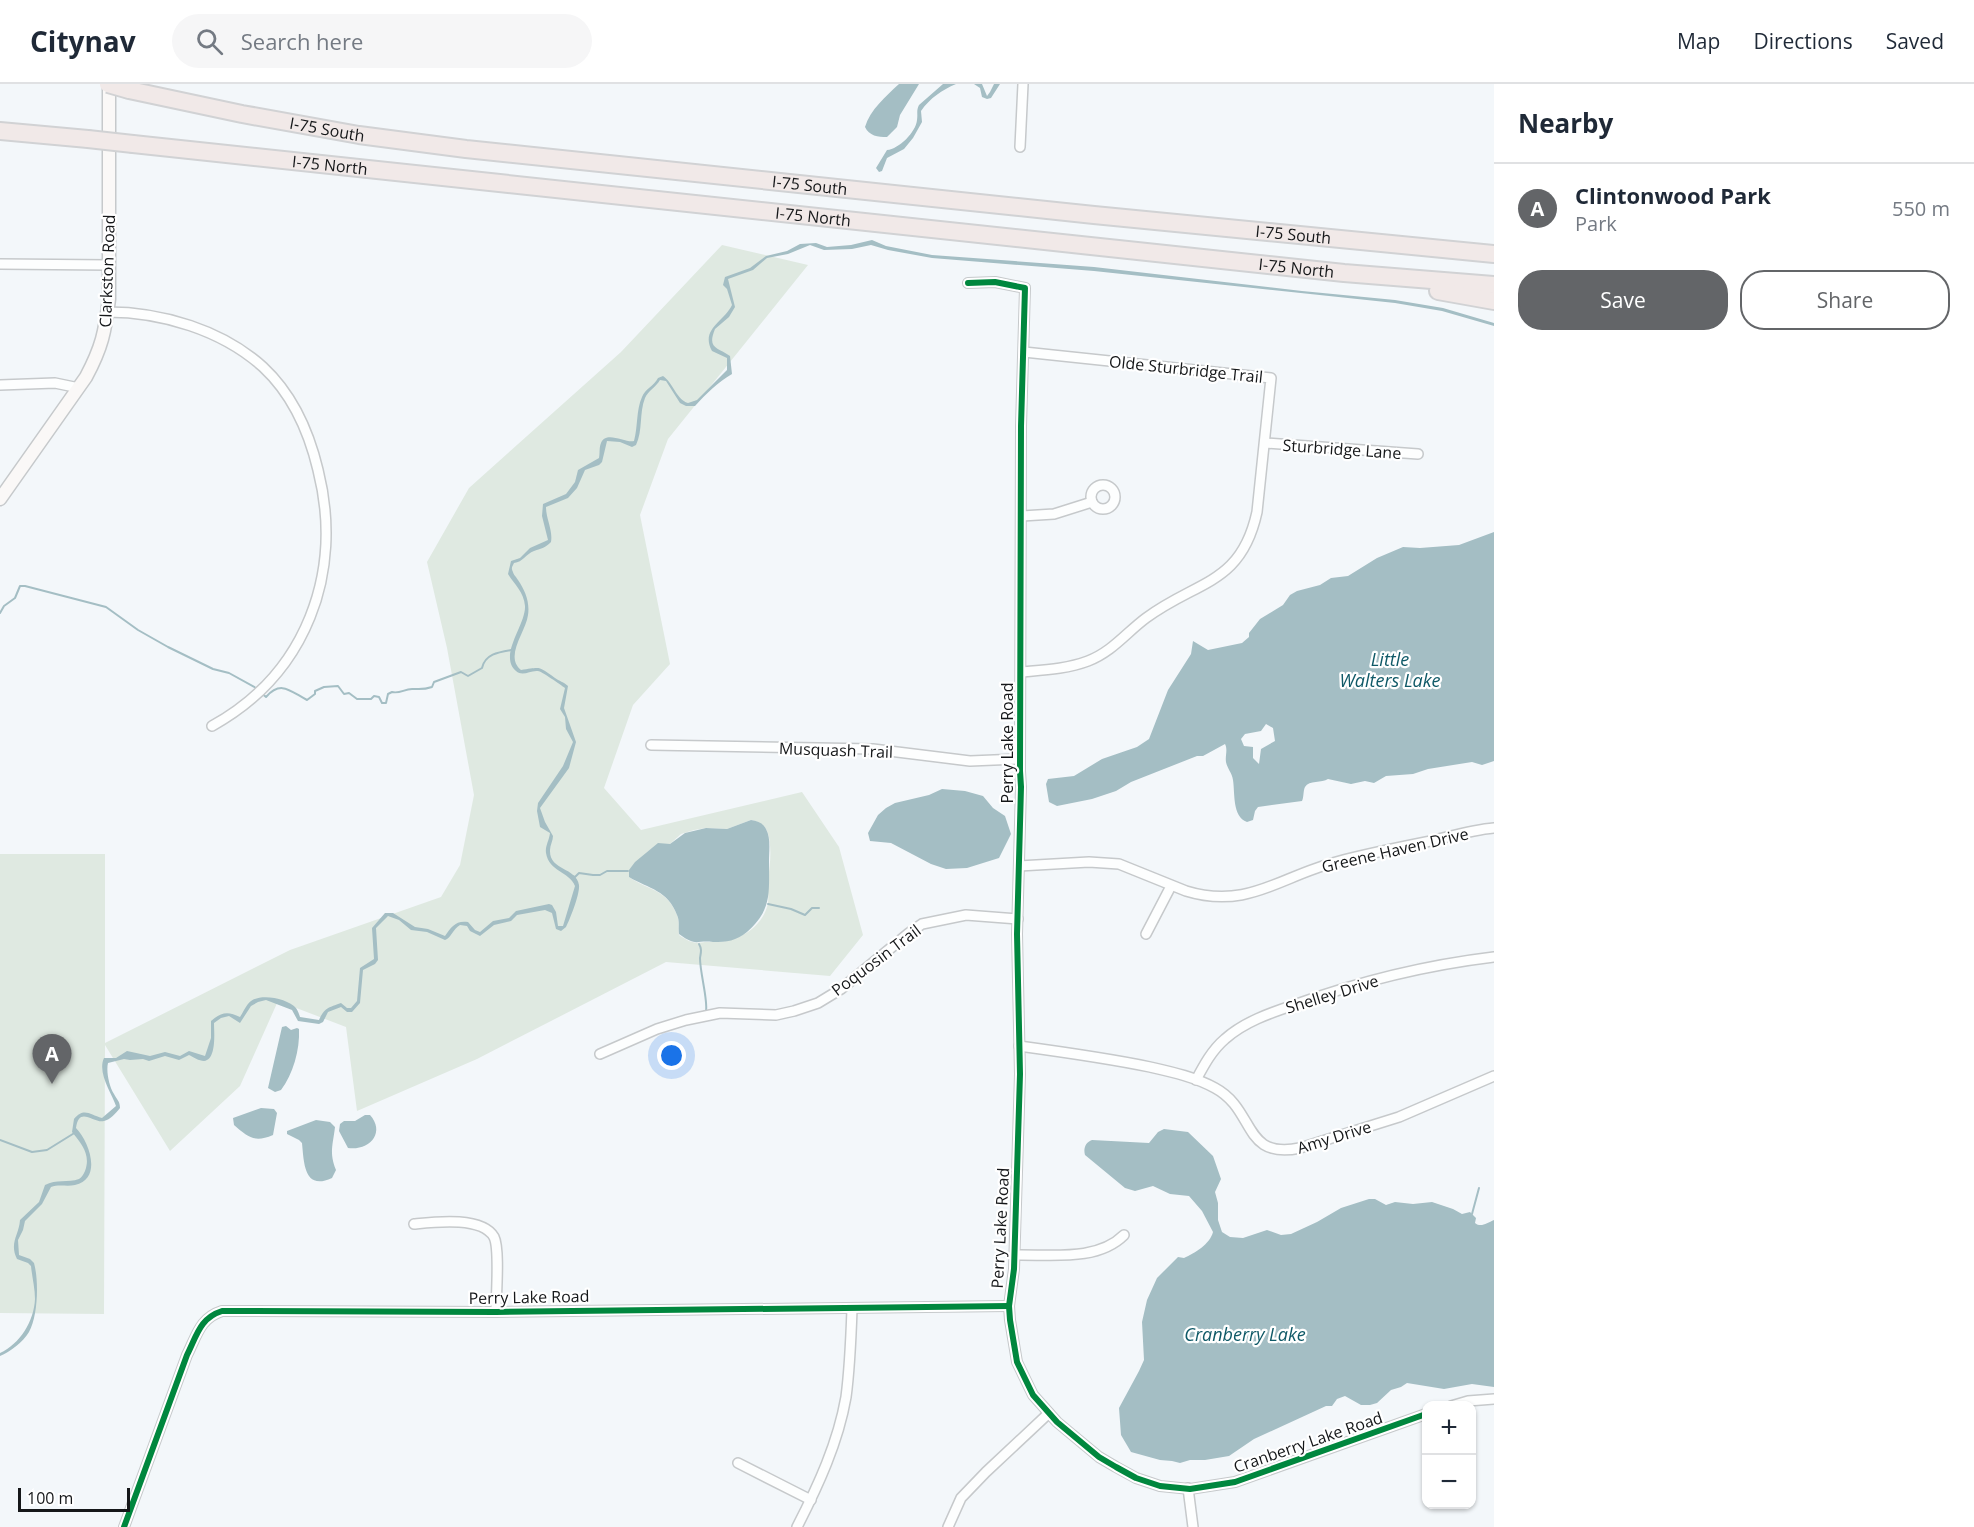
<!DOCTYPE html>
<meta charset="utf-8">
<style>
:root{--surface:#fff;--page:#f6f6f7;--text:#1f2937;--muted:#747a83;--line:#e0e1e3;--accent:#636568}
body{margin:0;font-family:"Open Sans",sans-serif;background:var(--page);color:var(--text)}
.controls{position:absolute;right:18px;bottom:18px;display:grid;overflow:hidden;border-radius:12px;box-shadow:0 2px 4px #0004}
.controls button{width:54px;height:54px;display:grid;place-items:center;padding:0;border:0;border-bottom:2px solid var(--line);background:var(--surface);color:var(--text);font:30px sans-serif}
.scale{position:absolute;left:18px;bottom:15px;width:112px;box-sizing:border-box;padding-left:6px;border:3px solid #151719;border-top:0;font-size:16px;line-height:21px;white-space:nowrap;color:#151719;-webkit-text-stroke:4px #fff;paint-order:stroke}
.you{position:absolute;left:672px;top:972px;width:21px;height:21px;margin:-15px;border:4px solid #fff;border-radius:50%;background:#1a73e8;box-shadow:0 0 0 9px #1a73e833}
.badge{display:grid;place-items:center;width:39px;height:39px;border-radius:50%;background:var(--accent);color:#fff;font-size:20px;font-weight:700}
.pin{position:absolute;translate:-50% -50px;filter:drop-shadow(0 2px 3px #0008)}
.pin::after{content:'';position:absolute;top:32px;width:21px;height:18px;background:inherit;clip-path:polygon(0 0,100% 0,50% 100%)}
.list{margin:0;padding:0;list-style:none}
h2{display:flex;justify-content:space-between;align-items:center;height:78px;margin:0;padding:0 24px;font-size:26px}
h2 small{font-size:20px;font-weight:400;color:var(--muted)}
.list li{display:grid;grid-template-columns:39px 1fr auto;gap:18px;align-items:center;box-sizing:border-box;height:90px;padding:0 24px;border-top:2px solid var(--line)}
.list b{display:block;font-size:22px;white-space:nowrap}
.list p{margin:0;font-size:20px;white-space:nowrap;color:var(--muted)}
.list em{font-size:20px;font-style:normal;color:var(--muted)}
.actions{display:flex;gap:12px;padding:18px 24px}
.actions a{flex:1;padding:14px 0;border:2px solid var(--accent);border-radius:24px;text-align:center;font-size:21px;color:var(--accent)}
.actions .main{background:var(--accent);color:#fff}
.icon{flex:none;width:33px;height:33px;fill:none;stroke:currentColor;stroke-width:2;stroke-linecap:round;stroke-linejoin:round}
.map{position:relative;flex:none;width:1494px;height:1443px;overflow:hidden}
header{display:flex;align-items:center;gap:36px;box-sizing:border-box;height:84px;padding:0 30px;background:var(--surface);border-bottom:2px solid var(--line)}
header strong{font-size:28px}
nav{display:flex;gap:33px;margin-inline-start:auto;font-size:21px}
.search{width:420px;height:54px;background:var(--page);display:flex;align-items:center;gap:15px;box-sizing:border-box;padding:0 21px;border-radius:33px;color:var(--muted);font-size:22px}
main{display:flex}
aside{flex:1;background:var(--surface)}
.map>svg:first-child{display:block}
.green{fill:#dfe9e1;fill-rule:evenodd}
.water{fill:#a4bec4;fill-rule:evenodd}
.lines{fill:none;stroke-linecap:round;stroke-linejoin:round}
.stream{stroke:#a4bec4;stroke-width:2}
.street-casing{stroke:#c6c9cb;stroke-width:12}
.secondary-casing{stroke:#c6c9cb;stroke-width:15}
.highway-casing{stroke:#d1d2d4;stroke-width:20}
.street{stroke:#fdfefe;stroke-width:9}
.secondary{stroke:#faf8f7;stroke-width:12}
.highway{stroke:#f1e9e8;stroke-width:16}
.highway-bridge-casing{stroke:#d1d2d4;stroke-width:20;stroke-linecap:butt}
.highway-bridge{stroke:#f1e9e8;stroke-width:16}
.cycleway-casing{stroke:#fff;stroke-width:10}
.cycleway{stroke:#00873e;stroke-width:6}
.labels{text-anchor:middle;stroke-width:4.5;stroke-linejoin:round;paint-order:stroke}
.street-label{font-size:16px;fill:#151719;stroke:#fff}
.water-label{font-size:18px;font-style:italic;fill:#0f5967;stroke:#fff}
</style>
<header>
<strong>Citynav</strong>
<div class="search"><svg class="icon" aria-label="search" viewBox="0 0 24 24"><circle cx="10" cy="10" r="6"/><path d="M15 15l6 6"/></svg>Search here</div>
<nav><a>Map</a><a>Directions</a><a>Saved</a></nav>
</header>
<main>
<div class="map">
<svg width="1494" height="1443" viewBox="0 0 1494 1443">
<rect width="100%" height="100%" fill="#f3f7fa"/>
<!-- green -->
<path class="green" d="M722,161L808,181L668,355L640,431L670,580L633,621L604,704L641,746L802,708L839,763L863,851L830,892L666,878L477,975L357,1027L346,943L278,917L240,1002L170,1067L105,961L104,1230L0,1229V770H105V959L290,866L441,813L460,781L474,711L447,564L427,478L469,404L621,268ZM751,736C757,737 763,740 766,745C773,759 770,781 768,796C767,803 769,811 768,819C763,844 737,859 713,858C695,857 697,863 679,851C678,844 680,837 677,831C667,805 649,807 629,793C638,776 649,760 670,760L681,750L694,746L706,744L727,745Z"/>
<!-- water -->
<g class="water">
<path d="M899,0H919L900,31L897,43L887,53C878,53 869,52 865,43C870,26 886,12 899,0Z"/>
<path d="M943,0H956C942,6 930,14 921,27L922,38L913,54L904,65L887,74L882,87L879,88L876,84L887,66C899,65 916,48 917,36C918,29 916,27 919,21Z"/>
<polygon points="974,0 982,0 987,12 990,8 994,0 1000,0 991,14 987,15 982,13 980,4"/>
<path d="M872,156L886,162L932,171L1094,183L1302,207L1395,216L1443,224L1494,239V242L1442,227L1395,219L1094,187L932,174L888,166L871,161L852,165L824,166L810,161L788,170L767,174L753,186L728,195L735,223L729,233L715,245C707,265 717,263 730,272L732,290C718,298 706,310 695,322H686L680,319L666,297L660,296C656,303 648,307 645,314C639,329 643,347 636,361L632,363L620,358L607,357L602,378L599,381L585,386L577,404L568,414L546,423C546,435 553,446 551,458C545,464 542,464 534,467C526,470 523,478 514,479C512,483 511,484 513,488C513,490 517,494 518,496C525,506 530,518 528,531C526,548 504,572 521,586C542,583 538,582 555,594C559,597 564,598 568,602L564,624L576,658L569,684L540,724L545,738L553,752C553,757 550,761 550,766C549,787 576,783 579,801C580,810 570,835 566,843L561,847L556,845L552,829L545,826L517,831L511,837L494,841L480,852L470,847L467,842L460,841C453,845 451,854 445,856L427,848L411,846L399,836L388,832L376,844L378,876L375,880L363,886L360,919L352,928H347L341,923L328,928L323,938L319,940L298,937L292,926L266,916L258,918L251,922L240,939L229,932L221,934L214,939C214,947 217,976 204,977C199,977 193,973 189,971L179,976L165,972L149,977L143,975L130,976L124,975L108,979C106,987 109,1002 114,1010C117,1016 120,1017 120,1024C116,1029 110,1036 104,1037C94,1040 79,1021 76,1044C89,1057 103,1095 75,1101C67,1103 59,1100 51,1103L42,1120L25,1137L23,1146L18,1156L19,1171L30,1175L34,1179C39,1197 38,1232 29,1248C23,1258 10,1268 0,1272V1269C20,1260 34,1237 35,1215C35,1204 32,1193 31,1182L28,1179L17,1175C9,1159 19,1151 20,1136L39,1118L45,1101C56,1095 68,1099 79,1095C82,1093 83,1091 85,1087C91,1071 82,1060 72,1048L74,1035C84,1023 90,1031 102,1034L116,1022C112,1010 97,989 104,974H116L127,967L150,972L165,968L180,972L189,967L205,972L211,954V937C221,928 228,927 240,933C244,927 246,921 251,917C262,909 288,915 296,924C298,927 299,930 300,933L319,936C325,923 328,924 341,919L347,924H351L357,917L360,884L374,875L372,844L385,829H393L415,843L428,845L445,852C451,843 456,836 468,838L475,846L480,848L493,837L509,834L516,827L549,820L552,821L556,828L558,842H563L575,802C569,787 549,788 546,769C545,762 549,757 550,749L540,743L537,727L538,719L563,682L573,658L566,645L565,633L560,625L565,604C561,601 541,587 538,587C530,586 523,593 516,587C498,571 526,541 525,522C524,508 514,500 508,490L511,477L520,474L530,464L548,456L542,432L543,420L566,410L575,398L578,386L599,374C600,370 599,363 601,359C606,346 625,359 634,357C638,343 636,326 642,313C645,305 654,302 658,294L663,292C674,300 676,315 688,319L697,316L727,286V274L712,267C700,245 724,238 732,221L727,205L723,201L725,193L750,184L766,172L787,167L800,160L816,159L827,163L851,161Z"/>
<path d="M1494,448V677L1482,681L1472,678L1428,685L1413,690L1386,692L1374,699L1365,697L1351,700L1328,695C1322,699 1309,696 1305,703C1303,707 1304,713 1302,717L1258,723L1255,727L1253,736L1247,738C1232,733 1235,708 1233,696C1232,689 1227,684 1226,678C1225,671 1228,666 1225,660L1203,672H1197L1131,698L1116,707L1092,715L1057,722L1049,718L1046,700L1048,695L1074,692L1102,675L1137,663L1149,655L1168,606L1191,570L1193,557L1208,566L1242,559L1249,553V549L1260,535L1283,521L1290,511L1297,507L1320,501L1331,494L1348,492L1377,474L1403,463L1420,464L1459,461ZM1266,640L1273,644L1275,657L1261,665L1259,680L1253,674V663L1244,662L1241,655L1245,650L1261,647Z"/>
<polygon points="942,705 965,707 983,712 993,724 1005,732 1011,750 999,774 967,784 946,785 931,780 891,759 870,757 868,749 878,731 886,724 895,719 929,711"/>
<path d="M751,736C758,737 763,739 766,745C771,754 769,767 769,777C769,809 772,826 747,848C736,857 727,858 713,858C695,856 697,863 679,850C678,844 680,837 677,831C668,806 649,805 629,793V786L635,778L658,759L670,760L685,749L706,744L727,745Z"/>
<path d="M286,942L291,946L297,944L299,945C300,966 293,990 281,1006L275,1008L268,1004L282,943Z"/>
<path d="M261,1024L274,1025L277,1029L273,1051C254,1059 248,1053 234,1041L233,1034Z"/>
<path d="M365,1031H370C386,1049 369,1067 348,1064L339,1047L340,1040L344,1037H355Z"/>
<path d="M316,1036L330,1038L335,1043C333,1061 329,1068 336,1086L332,1094C304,1107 304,1079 302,1059L299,1056L287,1050V1047Z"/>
<path d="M1164,1045L1188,1048L1213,1072L1221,1095L1215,1108L1218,1119V1136L1222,1148L1230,1153L1243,1154L1267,1146L1281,1151L1291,1150L1317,1138L1341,1124L1369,1115H1375L1386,1121L1395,1118L1413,1120L1432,1118L1453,1125L1462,1130L1470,1128L1476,1134L1475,1139C1481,1144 1487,1139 1494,1136V1303L1472,1300L1444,1305L1407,1299L1401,1303L1391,1306L1377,1319L1370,1321H1361L1345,1312L1337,1315L1332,1322H1326L1254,1355L1229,1372L1205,1376H1190L1180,1379L1172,1377L1160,1376L1131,1368L1121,1351L1119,1324L1139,1287L1144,1276L1142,1238L1147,1216L1157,1194L1178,1173L1184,1174C1195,1169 1210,1160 1213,1148L1202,1127L1189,1112L1170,1110L1153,1102L1135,1107L1125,1104L1085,1071C1083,1064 1086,1058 1092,1056L1149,1059L1158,1048Z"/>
</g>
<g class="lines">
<!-- stream -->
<g class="stream">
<polyline points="0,529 4,522 15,514 20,502 25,502 106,523 138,546 168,563 213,585 229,589 256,604"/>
<path d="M260,608L266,613C281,596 290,607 307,616L315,610V607L324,603L338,602L344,610L349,609L357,615H371L374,612L379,613L382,619H386L388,610L392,608C400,610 404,605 412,605C421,605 423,606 432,603L434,598L461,588L468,592L482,584C485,570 499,568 511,566"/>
<polyline points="572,792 575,793 579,789 593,791 600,791 607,787 628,787"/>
<polyline points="768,820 791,825 805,831 812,824 819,824"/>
<path d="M699,860C702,865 701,868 700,874C700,889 708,916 706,927L703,928"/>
<polyline points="0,1056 32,1068 47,1066 76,1048"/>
<polyline points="1472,1130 1479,1104"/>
</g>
<!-- street casing -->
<g class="street-casing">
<g id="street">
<polyline points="1020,63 1023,0"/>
<polyline points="0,180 109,181"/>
<polyline points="968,199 995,198 1025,204 1021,342 1020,687 1021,703 1017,850 1020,990 1014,1185 1009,1222 1010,1236 1017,1278 1033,1311 1057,1338 1099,1373 1116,1383 1136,1394 1160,1402 1190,1405 1235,1398 1426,1330"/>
<path d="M107,228C162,228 222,246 263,283C292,310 309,348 318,386C344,489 306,590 212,642"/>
<polyline points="0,301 55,299 79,304"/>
<polyline points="1265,359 1418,370"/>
<circle cx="1103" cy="413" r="12"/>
<polyline points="1022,432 1054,430 1092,418"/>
<path d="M1021,588C1043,586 1067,585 1088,577C1112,568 1127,548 1146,534C1197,496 1241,501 1257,428L1271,294L1024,268"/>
<polyline points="651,661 873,665 970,677 1020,675"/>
<path d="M1019,782L1089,778L1119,780L1186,807C1248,826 1281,792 1336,778C1366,770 1396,764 1426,758C1449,753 1471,746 1494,744"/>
<polyline points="1146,850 1171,802"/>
<path d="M1019,962C1063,968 1107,974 1150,983C1172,988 1195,993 1215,1004C1256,1026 1242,1076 1300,1064L1399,1033L1494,992"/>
<polyline points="600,970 657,945 686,936 720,929 776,931 794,927 818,919 841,905 909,849 922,840 966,831 1018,835"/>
<path d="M1196,996C1204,981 1212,966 1225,955C1244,938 1270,929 1294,921C1358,898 1427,881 1494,873"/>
<path d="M414,1140C434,1138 482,1132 494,1153C500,1165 496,1212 496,1228"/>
<path d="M1014,1171C1050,1170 1097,1178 1124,1151"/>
<polyline points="1451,1322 1468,1317 1494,1315"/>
<polyline points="738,1379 811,1416"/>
<polyline points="1188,1404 1193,1443"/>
<path d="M124,1443L187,1271C197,1251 200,1234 222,1227L496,1228L1009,1222"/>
<path d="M797,1443C818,1402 838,1359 846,1313C850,1283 851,1254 852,1225"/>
<polyline points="948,1443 961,1414 986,1388 1049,1329"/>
</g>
</g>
<!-- secondary casing -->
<g class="secondary-casing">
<path id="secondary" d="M0,415L86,293C102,263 105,248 109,215V0"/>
</g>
<!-- highway casing -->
<g class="highway-casing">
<g id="highway">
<path id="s1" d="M129,6L242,30L359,51L466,65L1094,131L1494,170"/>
<polyline points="0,47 88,55"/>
<path id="s2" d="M133,60L1344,189L1494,201"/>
<polyline points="1438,207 1494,217"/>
</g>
</g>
<!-- street -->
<use href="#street" class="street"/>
<!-- secondary -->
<use href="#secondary" class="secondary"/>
<!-- highway -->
<use href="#highway" class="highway"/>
<!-- highway-bridge casing -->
<g class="highway-bridge-casing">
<g id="highway-bridge">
<polyline points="108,0 129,6"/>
<polyline points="88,55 133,60"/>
</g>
</g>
<!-- highway-bridge -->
<use href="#highway-bridge" class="highway-bridge"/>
<!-- cycleway casing -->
<g class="cycleway-casing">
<g id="cycleway">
<polyline points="968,199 995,198 1025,204 1021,342 1020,687 1021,703 1017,850 1020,990 1014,1185 1009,1222 1010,1236 1017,1278 1033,1311 1057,1338 1099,1373 1116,1383 1136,1394 1160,1402 1190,1405 1235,1398 1426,1330"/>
<path d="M124,1443L187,1271C197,1251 200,1234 222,1227L496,1228L1009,1222"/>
</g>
</g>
<!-- cycleway -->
<use href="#cycleway" class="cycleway"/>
</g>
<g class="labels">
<!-- street labels -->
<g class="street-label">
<text dy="6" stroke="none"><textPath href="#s1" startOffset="202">I-75 South</textPath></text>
<text dy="6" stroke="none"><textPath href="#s2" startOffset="198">I-75 North</textPath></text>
<text dy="6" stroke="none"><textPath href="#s1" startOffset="688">I-75 South</textPath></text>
<text dy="6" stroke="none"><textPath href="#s2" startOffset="684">I-75 North</textPath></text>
<text dy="6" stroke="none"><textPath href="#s1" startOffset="1174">I-75 South</textPath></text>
<text dy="6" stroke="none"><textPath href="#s2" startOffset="1170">I-75 North</textPath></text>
<text transform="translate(107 187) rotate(-88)" y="6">Clarkston Road</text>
<text transform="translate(1186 285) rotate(6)" y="6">Olde Sturbridge Trail</text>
<text transform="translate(1342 365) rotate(4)" y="6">Sturbridge Lane</text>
<text transform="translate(1007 659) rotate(-90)" y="6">Perry Lake Road</text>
<text transform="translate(836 666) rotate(2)" y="6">Musquash Trail</text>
<text transform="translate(1395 766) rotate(-13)" y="6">Greene Haven Drive</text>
<text transform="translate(876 876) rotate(-37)" y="6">Poquosin Trail</text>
<text transform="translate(1332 910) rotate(-17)" y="6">Shelley Drive</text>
<text transform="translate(1334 1053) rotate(-17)" y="6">Amy Drive</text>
<text transform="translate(1000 1144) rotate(-87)" y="6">Perry Lake Road</text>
<text transform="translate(529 1213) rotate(-1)" y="6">Perry Lake Road</text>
<text transform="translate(1308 1358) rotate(-19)" y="6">Cranberry Lake Road</text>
</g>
<!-- water labels -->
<g class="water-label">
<text x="1390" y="582">Little<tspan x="1390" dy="21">Walters Lake</tspan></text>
<text x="1245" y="1257">Cranberry Lake</text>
</g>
</g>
</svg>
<div class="controls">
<button>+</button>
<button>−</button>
</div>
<div class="scale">100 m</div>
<div class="you"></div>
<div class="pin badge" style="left:52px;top:1000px">A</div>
</div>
<aside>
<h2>Nearby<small></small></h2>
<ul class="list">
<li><span class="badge">A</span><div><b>Clintonwood Park</b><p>Park</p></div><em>550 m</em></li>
</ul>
<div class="actions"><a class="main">Save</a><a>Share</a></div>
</aside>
</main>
